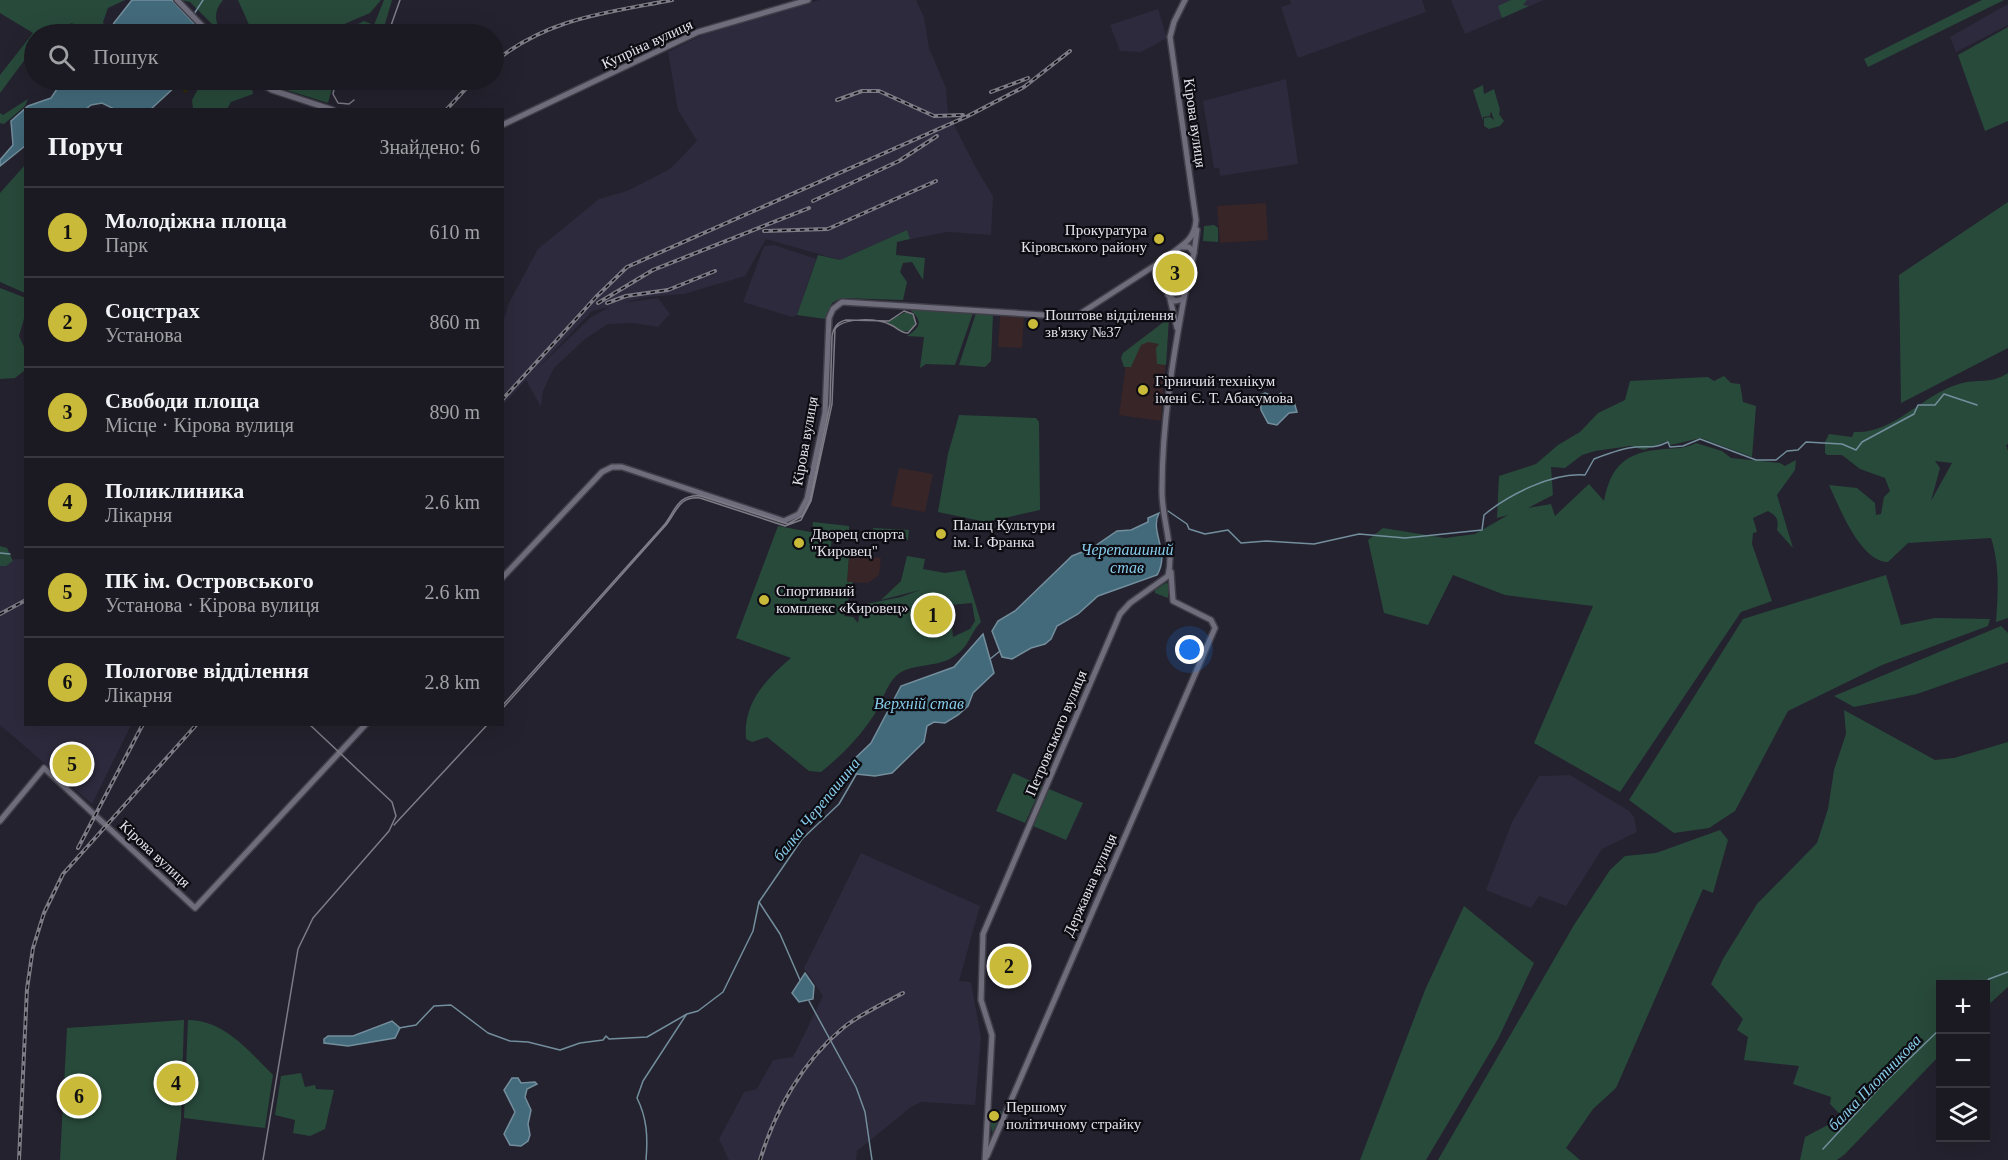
<!DOCTYPE html>
<html lang="uk">
<meta charset="utf-8">
<style>
:root{--surface:#1b1a22;--page:#28272f;--text:#f1f3f6;--muted:#a0a1a5;--line:#393840;--accent:#c9ba3a}
body{margin:0;font-family:"Times New Roman",serif;background:var(--page);color:var(--text)}
.controls{position:absolute;right:18px;bottom:18px;display:grid;overflow:hidden;border-radius:0px;box-shadow:0 6px 24px #0002}
.controls button{width:54px;height:54px;display:grid;place-items:center;padding:0;border:0;border-bottom:2px solid var(--line);background:var(--surface);color:var(--text);font:30px sans-serif}
.you{position:absolute;left:1190px;top:650px;width:21px;height:21px;margin:-15px;border:4px solid #fff;border-radius:50%;background:#1a73e8;box-shadow:0 0 0 9px #1a73e833}
.badge{display:grid;place-items:center;width:39px;height:39px;border-radius:50%;background:var(--accent);color:#111;font-size:20px;font-weight:700}
.pin{position:absolute;translate:-50% -50%;border:3px solid #fff;box-shadow:0 2px 6px #0006}
.list{margin:0;padding:0;list-style:none}
h2{display:flex;justify-content:space-between;align-items:center;height:78px;margin:0;padding:0 24px;font-size:26px}
h2 small{font-size:20px;font-weight:400;color:var(--muted)}
.list li{display:grid;grid-template-columns:39px 1fr auto;gap:18px;align-items:center;box-sizing:border-box;height:90px;padding:0 24px;border-top:2px solid var(--line)}
.list b{display:block;font-size:22px;white-space:nowrap}
.list p{margin:0;font-size:20px;white-space:nowrap;color:var(--muted)}
.list em{font-size:20px;font-style:normal;color:var(--muted)}
.icon{flex:none;width:33px;height:33px;fill:none;stroke:currentColor;stroke-width:2;stroke-linecap:round;stroke-linejoin:round}
.map{position:relative;flex:none;width:2008px;height:1160px;overflow:hidden}
.search{position:absolute;background:var(--surface);box-shadow:0 6px 24px #0002;left:24px;top:24px;width:480px;height:66px;display:flex;align-items:center;gap:15px;box-sizing:border-box;padding:0 21px;border-radius:33px;color:var(--muted);font-size:22px}
.panel{position:absolute;background:var(--surface);box-shadow:0 6px 24px #0002;left:24px;top:108px;width:480px;height:618px;border-radius:0px}
.map>svg:first-child{display:block}
.built{fill:#2d2a3d;fill-rule:evenodd}
.education{fill:#382527}
.green{fill:#284a3b;fill-rule:evenodd}
.sand{fill:#332b09}
.water{fill:#436a7b;stroke:#738e9d;stroke-width:1.5}
.lines{fill:none;stroke-linecap:round;stroke-linejoin:round}
.stream{stroke:#738e9d;stroke-width:1.5}
.secondary-casing{stroke:#403f49;stroke-width:8}
.secondary{stroke:#6f6d7c;stroke-width:5}
.tram{stroke:#7d7c86;stroke-width:1.5}
.rail-casing{stroke:#7d7c86;stroke-width:4}
.rail{stroke:#0d0c12;stroke-width:1.5;stroke-dasharray:4.5;stroke-linecap:butt}
.poi-dot{fill:#c9ba3a;stroke:#0d0c12;stroke-width:2}
.labels{text-anchor:middle;stroke-width:4.5;stroke-linejoin:round;paint-order:stroke}
.street-label{font-size:15px;fill:#e3e2eb;stroke:#0d0c12}
.poi-label{font-size:15px;fill:#e3e2eb;stroke:#0d0c12;text-anchor:start}
.water-label{font-size:16px;font-style:italic;fill:#87cceb;stroke:#0d0c12}
</style>
<div class="map">
<svg width="2008" height="1160" viewBox="0 0 2008 1160">
<rect width="100%" height="100%" fill="#24222e"/>
<!-- built -->
<g class="built">
<path d="M819,0H916L924,17L929,48L946,88L948,113L976,168L993,196L991,235L948,232L910,239L907,230L840,260L766,239L745,276L684,294L646,297L623,303L658,298L670,314L658,327L634,323L608,324L585,339L554,368L543,391L541,407L526,380L503,405V322L509,303L538,249L599,199L627,191L670,169L697,141L678,110L668,52L704,34ZM609,307L590,318L535,371L592,311Z"/>
<polygon points="1290,0 1422,0 1426,12 1298,58 1281,7 1291,4"/>
<polygon points="1451,0 1544,0 1465,34"/>
<polygon points="2008,4 2008,25 1956,52 1950,37"/>
<polygon points="1158,9 1167,38 1141,52 1120,51 1110,25"/>
<polygon points="1286,79 1298,164 1220,176 1219,168 1214,168 1203,101"/>
<polygon points="774,245 816,259 797,315 792,317 743,302 764,246"/>
<polygon points="25,559 26,724 131,725 92,804 0,725 0,560"/>
<polygon points="1570,775 1629,811 1634,817 1637,832 1602,849 1566,906 1539,896 1531,908 1486,890 1512,822 1539,776"/>
<polygon points="861,853 980,906 959,981 971,982 981,1038 975,1105 921,1102 911,1107 857,1151 856,1160 729,1160 719,1139 744,1092 757,1089 773,1060 793,1057 823,996 804,968"/>
</g>
<!-- education -->
<g class="education">
<polygon points="1266,203 1268,240 1220,243 1217,206"/>
<polygon points="1000,316 1024,317 1022,348 998,347"/>
<polygon points="1169,318 1161,421 1119,415 1128,349"/>
<polygon points="899,468 933,474 925,512 891,506"/>
<polygon points="849,555 881,558 879,575 868,583 847,582"/>
</g>
<!-- green -->
<g class="green">
<polygon points="0,0 125,0 108,8 103,22 105,27 100,34 81,32 72,23 63,27 51,25 44,34 34,34 34,57 29,54 0,93 0,75 33,33 0,13"/>
<path d="M181,0H223C213,12 215,22 222,34L190,2Z"/>
<polygon points="238,0 381,0 370,13 321,34 250,34 246,30 250,27"/>
<polygon points="384,0 392,0 382,34 335,34 340,32 350,34 352,27 364,21 374,25"/>
<polygon points="1511,0 1527,0 1523,5 1529,6 1502,18 1498,6"/>
<polygon points="1982,0 2004,0 1868,67 1864,59"/>
<polygon points="2008,27 2008,121 1985,131 1958,55"/>
<polygon points="242,80 251,80 263,87 260,89 255,87 252,89 253,94 231,102 227,109 193,109 192,100 198,89"/>
<polygon points="262,80 337,80 333,84 328,103 274,86"/>
<polygon points="1483,85 1484,94 1494,89 1500,110 1499,114 1504,121 1500,126 1489,129 1484,126 1484,118 1490,117 1494,120 1491,111 1490,116 1483,117 1483,121 1473,90"/>
<polygon points="28,99 25,106 4,124 0,123 0,113 3,115"/>
<polygon points="25,165 25,293 0,282 0,193"/>
<polygon points="2008,202 2008,348 1901,403 1899,275"/>
<polygon points="1214,225 1218,228 1218,242 1203,241 1204,226"/>
<polygon points="907,230 910,239 897,242 896,255 925,258 923,280 912,262 903,263 900,272 907,282 903,300 841,298 832,303 825,319 797,315 818,255 840,260"/>
<polygon points="1167,269 1171,270 1177,283 1177,298 1175,297 1176,294 1173,296 1165,273"/>
<polygon points="0,288 26,298 25,315 19,336 25,349 24,371 15,378 0,379"/>
<path d="M908,308L973,313L955,365L926,364L920,368L924,337L907,336C923,326 922,320 908,308Z"/>
<path d="M906,312C916,314 919,324 910,331H901L886,322Z"/>
<polygon points="976,313 993,314 991,361 985,367 959,365"/>
<polygon points="1169,318 1166,365 1157,364 1156,348 1159,344 1148,342 1141,345 1131,367 1124,367 1121,358 1123,353"/>
<path d="M2008,373V444L2006,445L2008,451V618L1996,622C1998,595 2000,565 1991,538L1908,543L1888,562C1860,562 1839,506 1829,485L1857,488L1875,503L1876,515L1881,514L1884,497L1890,491L1885,478L1860,469L1842,455H1827L1825,453V442L1829,434L1852,437L1854,432C1895,434 1921,395 1959,384C1978,378 1989,385 2008,373ZM1935,461L1952,463L1931,501L1940,468Z"/>
<path d="M1724,376L1731,383L1740,384L1743,402L1756,406L1752,457L1701,438L1671,445L1667,441L1644,450L1630,446L1595,451L1582,455L1565,468L1551,467L1553,495L1528,508L1551,504L1555,516L1589,484L1604,501C1611,465 1626,452 1664,449C1677,448 1684,449 1696,443L1722,451L1731,458L1780,463L1785,466L1796,460L1795,470L1777,495L1793,548L1777,530C1779,520 1777,516 1768,511L1753,518L1757,532L1753,533L1752,544L1772,601L1741,612L1620,792L1534,743L1593,606L1505,595L1453,575L1428,625L1384,613L1368,540L1383,528L1445,538L1475,534L1508,515L1497,518L1499,476L1536,464L1558,445L1580,432L1598,413L1625,400L1630,381L1708,377L1714,381Z"/>
<polygon points="959,415 1036,418 1039,422 1040,510 986,522 938,512 948,454"/>
<polygon points="813,522 849,526 849,534 812,531"/>
<path d="M778,526L832,536L830,553L849,555L847,582H853L844,616L853,617L858,623L861,605L901,597L920,590L881,600L901,581L907,556L925,559L923,569L945,573L965,570L981,622C969,634 970,647 953,657C936,668 911,663 897,675C886,685 882,703 874,715C859,738 842,755 821,772L809,771L767,737L752,742L746,739C743,703 765,680 791,658L736,638ZM972,603L975,621L970,629L953,637L950,605Z"/>
<polygon points="873,528 909,530 908,540 873,537"/>
<polygon points="0,546 7,548 13,561 6,566 0,566"/>
<polygon points="1886,575 1901,625 1935,618 1990,619 1988,626 1882,665 1788,711 1735,811 1709,828 1674,833 1629,800 1743,619"/>
<polygon points="1166,583 1169,584 1168,598 1155,593 1155,590"/>
<polygon points="2001,626 2008,633 2008,662 1917,694 1854,707 1834,696"/>
<polygon points="1844,710 1935,760 1954,758 2008,742 2008,987 1986,1007 1986,984 1940,984 1940,1055 1845,1154 1837,1160 1800,1160 1805,1137 1843,1117 1830,1104 1831,1097 1793,1084 1799,1066 1744,1060 1748,1037 1737,1030 1743,1019 1711,984 1723,959 1757,904 1817,843 1828,809 1834,770 1846,734"/>
<polygon points="1013,773 1042,786 1025,823 996,811"/>
<polygon points="1049,789 1083,803 1066,840 1033,826"/>
<polygon points="1720,830 1728,840 1713,893 1703,889 1616,1088 1593,1109 1566,1148 1580,1160 1438,1160 1574,925 1610,870 1625,856 1656,853"/>
<polygon points="1464,906 1534,963 1498,1039 1426,1160 1360,1160 1425,990"/>
<polygon points="184,1020 181,1120 176,1160 60,1160 67,1028"/>
<path d="M188,1020C224,1020 249,1051 273,1075L265,1128L184,1118Z"/>
<polygon points="301,1073 305,1087 315,1085 316,1089 334,1090 325,1129 310,1136 293,1133 295,1120 275,1115 281,1076"/>
<polygon points="994,1111 1001,1111 1002,1114 992,1133 990,1118"/>
</g>
<!-- sand -->
<polygon class="sand" points="189,80 207,80 208,84 190,89 185,93 177,85"/>
<!-- water -->
<g class="water">
<polygon points="132,0 172,0 204,34 108,34 114,23"/>
<polygon points="63,80 189,80 177,85 151,109 114,109 102,103 91,105 86,109 26,110 25,146 0,166 0,160 13,145 11,121 28,106 51,98"/>
<polygon points="1265,393 1276,397 1281,393 1283,401 1294,402 1297,412 1289,413 1277,425 1268,423 1261,410 1260,395"/>
<path d="M1159,513C1149,532 1171,552 1157,575L1098,596L1078,614L1057,626L1051,639L1045,644L1031,648L1012,659L1002,657L992,631L998,621L1015,611L1072,556L1092,548L1117,531L1131,530L1148,522V518Z"/>
<polygon points="983,634 994,673 973,693 968,706 958,715 945,723 934,722 927,726 924,742 892,773 875,776 856,774 848,765 871,743 901,686 954,667"/>
<polygon points="805,973 814,986 813,999 799,1002 792,993"/>
<polygon points="392,1021 400,1028 395,1038 348,1046 324,1043 324,1039 328,1036 353,1036"/>
<polygon points="512,1078 518,1078 521,1083 535,1082 537,1084 527,1089 525,1097 531,1110 528,1124 530,1135 528,1141 521,1146 510,1145 504,1134 515,1112 504,1090"/>
</g>
<g class="lines">
<!-- stream -->
<g class="stream">
<polyline points="194,14 203,0"/>
<path d="M1168,511L1187,524L1189,529L1205,534L1228,530L1241,543L1266,541L1314,544L1359,534L1405,538L1482,530L1484,515C1508,495 1553,472 1585,475L1594,459C1607,454 1622,448 1636,447C1651,446 1653,449 1668,442L1670,447L1683,446L1700,439L1756,460H1776L1787,451L1798,450L1806,442L1842,444L1856,450L1862,442L1914,414L1918,405H1935L1944,394L1977,405"/>
<polyline points="0,553 10,554"/>
<polyline points="990,659 1000,651"/>
<polyline points="759,902 780,934 800,980"/>
<polyline points="1984,984 1989,979 2008,972"/>
<polyline points="809,1001 856,1087 865,1112 872,1160"/>
<polyline points="399,1028 416,1025 434,1006 451,1005 488,1033 510,1041 528,1042 560,1050 580,1043 603,1040 606,1036 609,1039 647,1037 687,1014 698,1011 723,992 753,931 759,902 802,839 839,804 857,773"/>
<polyline points="1823,1149 1881,1086 1940,1029"/>
<path d="M646,1160C648,1137 647,1118 637,1098L643,1081L686,1015"/>
</g>
<!-- secondary casing -->
<g class="secondary-casing">
<g id="secondary">
<polyline points="177,0 210,34"/>
<polyline points="255,80 272,90 333,110"/>
<polyline points="502,125 698,32 808,0"/>
<path d="M1182,247H1189L1194,253L1185,293L1183,299L1175,301L1168,295L1162,267C1170,245 1194,249 1196,220L1170,37L1174,22L1185,0"/>
<polyline points="1194,253 1197,230"/>
<polyline points="1170,299 1177,328"/>
<polyline points="502,578 602,472 612,467 622,467 784,521 799,514 807,499 825,413 829,318 833,309 842,302 1075,317 1168,257"/>
<polyline points="0,821 44,768 195,908 366,724"/>
<polyline points="987,1156 1215,628 1211,620 1173,601 1171,572"/>
<path d="M985,1160L992,1035L981,1000L983,934L1120,614L1130,603L1168,576C1175,547 1161,518 1162,489C1162,424 1173,357 1185,293"/>
</g>
</g>
<!-- secondary -->
<use href="#secondary" class="secondary"/>
<!-- tram -->
<g class="tram">
<polyline points="388,34 400,0"/>
<polyline points="354,100 349,104 338,103 333,94 334,89 341,82 356,85 366,80"/>
<path d="M502,706L665,524C676,509 678,494 701,496L788,524L802,516L810,500L830,404L832,337C833,328 837,322 846,320L889,321L904,311L913,314L916,324L908,333C900,333 898,328 891,325C877,318 844,317 835,329L832,404L811,501L801,520L785,526L700,498C679,496 677,511 666,525L502,709"/>
<polyline points="394,825 488,724"/>
<polyline points="263,1160 298,949 313,918 389,831 396,816 392,802 309,724"/>
</g>
<!-- rail casing -->
<g class="rail-casing">
<g id="rail">
<path d="M494,62C549,18 605,13 672,0"/>
<polyline points="991,92 1028,78"/>
<polyline points="837,100 862,91 879,91 934,116 963,115"/>
<polyline points="446,110 474,80"/>
<polyline points="813,201 899,161 937,136"/>
<polyline points="764,231 828,229 936,181"/>
<polyline points="598,303 653,270 809,208"/>
<polyline points="607,303 626,296 668,290 715,271"/>
<polyline points="502,400 596,297 627,267 968,116 1024,87 1070,51"/>
<polyline points="0,614 26,600"/>
<polyline points="78,848 143,724"/>
<polyline points="19,1160 27,989 33,948 44,913 63,874 197,724"/>
<path d="M760,1160C775,1111 802,1062 843,1028C860,1014 883,1004 903,993"/>
</g>
</g>
<!-- rail -->
<use href="#rail" class="rail"/>
</g>
<!-- markers -->
<g class="poi-dot">
<circle cx="1159" cy="239" r="6"/>
<circle cx="1033" cy="324" r="6"/>
<circle cx="1143" cy="390" r="6"/>
<circle cx="941" cy="534" r="6"/>
<circle cx="799" cy="543" r="6"/>
<circle cx="764" cy="600" r="6"/>
<circle cx="994" cy="1116" r="6"/>
</g>
<g class="labels">
<!-- street labels -->
<g class="street-label">
<text transform="translate(647 44) rotate(-25)" y="5">Купріна вулиця</text>
<text transform="translate(1195 123) rotate(82)" y="5">Кірова вулиця</text>
<text transform="translate(805 441) rotate(-80)" y="5">Кірова вулиця</text>
<text transform="translate(1056 733) rotate(-67)" y="5">Петровського вулиця</text>
<text transform="translate(155 854) rotate(43)" y="5">Кірова вулиця</text>
<text transform="translate(1090 885) rotate(-66)" y="5">Державна вулиця</text>
</g>
<!-- poi labels -->
<g class="poi-label">
<text x="1147" y="235" text-anchor="end">Прокуратура<tspan x="1147" dy="17">Кіровського району</tspan></text>
<text x="1045" y="320">Поштове відділення<tspan x="1045" dy="17">зв'язку №37</tspan></text>
<text x="1155" y="386">Гірничий технікум<tspan x="1155" dy="17">імені Є. Т. Абакумова</tspan></text>
<text x="953" y="530">Палац Культури<tspan x="953" dy="17">ім. І. Франка</tspan></text>
<text x="811" y="539">Дворец спорта<tspan x="811" dy="17">"Кировец"</tspan></text>
<text x="776" y="596">Cпортивний<tspan x="776" dy="17">комплекс «Кировец»</tspan></text>
<text x="1006" y="1112">Першому<tspan x="1006" dy="17">політичному страйку</tspan></text>
</g>
<!-- water labels -->
<g class="water-label">
<text x="1127" y="555">Черепашиний<tspan x="1127" dy="18">став</tspan></text>
<text x="919" y="709">Верхній став</text>
<text transform="translate(816 809) rotate(-51)" y="6">балка Черепашина</text>
<text transform="translate(1874 1082) rotate(-46)" y="6">балка Плотникова</text>
</g>
</g>
</svg>
<div class="controls">
<button>+</button>
<button>−</button>
<button><svg class="icon" aria-label="layers" viewBox="0 0 24 24"><path d="M12 4l9 5-9 5-9-5zM3 14l9 5 9-5"/></svg></button>
</div>
<div class="you"></div>
<div class="pin badge" style="left:933px;top:615px">1</div>
<div class="pin badge" style="left:1009px;top:966px">2</div>
<div class="pin badge" style="left:1175px;top:273px">3</div>
<div class="pin badge" style="left:176px;top:1083px">4</div>
<div class="pin badge" style="left:72px;top:764px">5</div>
<div class="pin badge" style="left:79px;top:1096px">6</div>
<div class="search"><svg class="icon" aria-label="search" viewBox="0 0 24 24"><circle cx="10" cy="10" r="6"/><path d="M15 15l6 6"/></svg>Пошук</div>
<section class="panel">
<h2>Поруч<small>Знайдено: 6</small></h2>
<ul class="list">
<li><span class="badge">1</span><div><b>Молодіжна площа</b><p>Парк</p></div><em>610 m</em></li>
<li><span class="badge">2</span><div><b>Соцстрах</b><p>Установа</p></div><em>860 m</em></li>
<li><span class="badge">3</span><div><b>Свободи площа</b><p>Місце · Кірова вулиця</p></div><em>890 m</em></li>
<li><span class="badge">4</span><div><b>Поликлиника</b><p>Лікарня</p></div><em>2.6 km</em></li>
<li><span class="badge">5</span><div><b>ПК ім. Островського</b><p>Установа · Кірова вулиця</p></div><em>2.6 km</em></li>
<li><span class="badge">6</span><div><b>Пологове відділення</b><p>Лікарня</p></div><em>2.8 km</em></li>
</ul>
</section>
</div>
